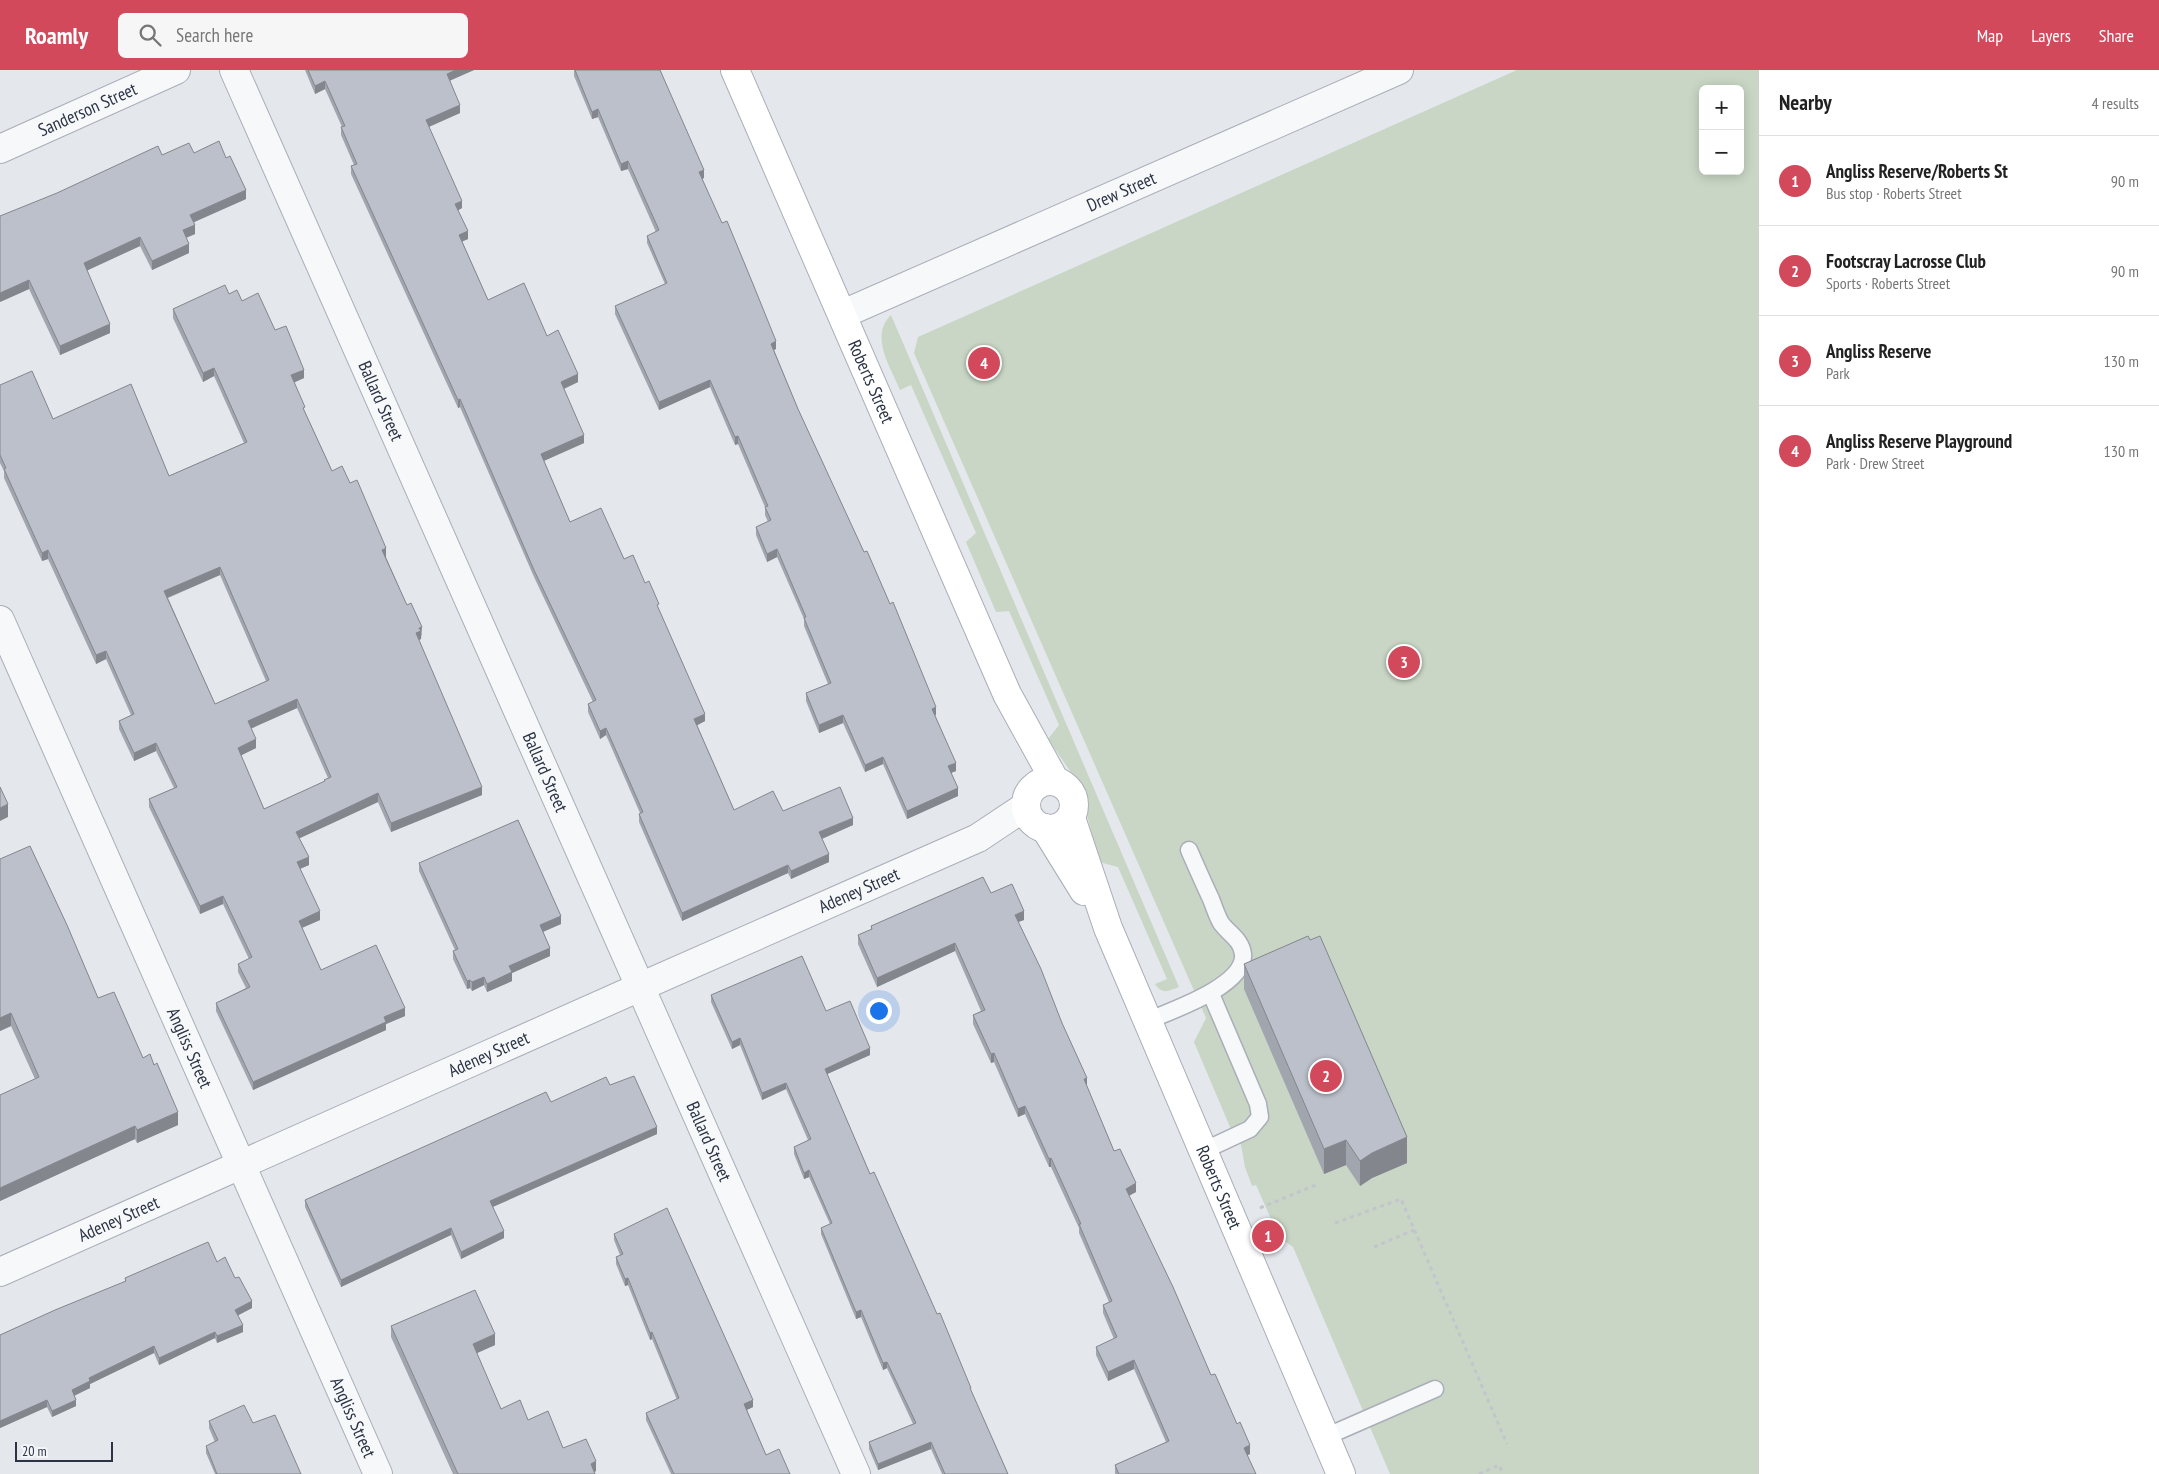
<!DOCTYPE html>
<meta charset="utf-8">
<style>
:root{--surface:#fff;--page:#f6f6f6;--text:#222;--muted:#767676;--line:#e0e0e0;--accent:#d1495b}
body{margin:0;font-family:"PT Sans Narrow",sans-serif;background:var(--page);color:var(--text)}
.controls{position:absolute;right:15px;top:15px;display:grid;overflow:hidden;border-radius:8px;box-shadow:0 2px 12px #0003}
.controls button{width:45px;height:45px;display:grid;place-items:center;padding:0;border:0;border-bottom:1px solid var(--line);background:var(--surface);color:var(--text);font:25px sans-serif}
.scale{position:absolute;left:15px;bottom:12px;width:98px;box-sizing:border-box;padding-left:5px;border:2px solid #2b3445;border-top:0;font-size:14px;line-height:18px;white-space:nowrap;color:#2b3445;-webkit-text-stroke:4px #f4f6f9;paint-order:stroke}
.you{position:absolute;left:878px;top:940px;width:18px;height:18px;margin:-12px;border:4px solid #fff;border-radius:50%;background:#1a73e8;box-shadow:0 0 0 8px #1a73e833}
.badge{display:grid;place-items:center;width:32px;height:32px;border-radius:50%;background:var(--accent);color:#fff;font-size:16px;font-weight:700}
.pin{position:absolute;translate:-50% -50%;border:2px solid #fff;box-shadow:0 1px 5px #0006}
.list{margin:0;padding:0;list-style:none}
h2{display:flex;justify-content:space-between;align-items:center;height:65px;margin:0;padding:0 20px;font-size:21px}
h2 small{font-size:16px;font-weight:400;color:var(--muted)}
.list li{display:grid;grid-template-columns:32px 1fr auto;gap:15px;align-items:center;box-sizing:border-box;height:90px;padding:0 20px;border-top:1px solid var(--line)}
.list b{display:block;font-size:19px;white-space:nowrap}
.list p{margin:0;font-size:16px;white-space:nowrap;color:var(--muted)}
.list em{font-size:16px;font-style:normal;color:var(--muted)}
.icon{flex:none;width:28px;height:28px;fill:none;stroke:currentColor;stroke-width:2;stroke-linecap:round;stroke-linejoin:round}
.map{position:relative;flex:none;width:1759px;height:1404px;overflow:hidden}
header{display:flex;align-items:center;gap:30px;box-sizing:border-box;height:70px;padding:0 25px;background:var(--accent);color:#fff}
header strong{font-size:24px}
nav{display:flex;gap:28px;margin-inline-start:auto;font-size:18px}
.search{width:350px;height:45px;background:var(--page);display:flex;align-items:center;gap:12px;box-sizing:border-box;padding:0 18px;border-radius:8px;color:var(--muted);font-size:19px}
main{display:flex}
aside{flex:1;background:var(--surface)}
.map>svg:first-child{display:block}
.green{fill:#c9d6c5;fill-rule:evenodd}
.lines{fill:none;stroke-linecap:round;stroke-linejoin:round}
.lane-casing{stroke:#a9aeb7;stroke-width:19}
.street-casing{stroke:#a9aeb7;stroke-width:30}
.secondary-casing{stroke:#a9aeb7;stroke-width:30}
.path{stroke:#c2c5cb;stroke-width:3;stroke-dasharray:4 4;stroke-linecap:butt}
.lane{stroke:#f7f8fa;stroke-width:16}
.street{stroke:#f7f8fa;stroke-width:28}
.secondary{stroke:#fff;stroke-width:28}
.wall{fill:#a1a5ae;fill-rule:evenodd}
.shaded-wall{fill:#83868d}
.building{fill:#bbc0ca;stroke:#83868d;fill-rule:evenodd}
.labels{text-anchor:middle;stroke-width:4.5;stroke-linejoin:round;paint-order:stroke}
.street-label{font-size:18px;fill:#2b3445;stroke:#f4f6f9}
</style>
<header>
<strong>Roamly</strong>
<div class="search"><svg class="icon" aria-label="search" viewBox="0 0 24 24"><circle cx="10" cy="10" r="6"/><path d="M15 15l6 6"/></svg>Search here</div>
<nav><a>Map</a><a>Layers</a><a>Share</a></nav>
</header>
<main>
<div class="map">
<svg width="1759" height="1404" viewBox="0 0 1759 1404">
<rect width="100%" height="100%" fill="#e4e7ec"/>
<!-- green -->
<g class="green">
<path d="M1517,0H1759V1404H1390L1293,1177L1279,1167L1256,1115L1252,1116L1245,1097L1241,1075L1230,1057L1194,972L1206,948L914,283L918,267ZM1703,19H1740V101H1703Z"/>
<path d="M891,245L1179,917C1169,921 1162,925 1155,914L1167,909L1118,797L1099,792L1079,714L1048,669L1059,655L1009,541L996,542L966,472L976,463L911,315L900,320C891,298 869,266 891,245Z"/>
</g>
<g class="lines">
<!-- lane casing -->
<g class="lane-casing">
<g id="lane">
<path d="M1147,951C1170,941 1246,916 1243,884C1241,869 1229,864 1221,853C1217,846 1214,837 1211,829C1203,812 1196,796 1189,780"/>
<polyline points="1203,1081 1250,1059 1260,1047 1258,1034 1211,924"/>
<polyline points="1325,1367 1435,1319"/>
</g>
</g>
<!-- street casing -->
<g class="street-casing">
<g id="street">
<path id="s1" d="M234,0L856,1404"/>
<path id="s2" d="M0,79L176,0"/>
<path id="s3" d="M843,244L1399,0"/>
<path id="s4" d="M0,550L378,1404"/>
<path id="s5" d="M0,1202L640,917L978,768L1026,736"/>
</g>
</g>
<!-- secondary casing -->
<g class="secondary-casing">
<g id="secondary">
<path id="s6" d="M735,0L1007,624L1055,711"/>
<circle cx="1050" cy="735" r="24"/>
<path id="s7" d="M1071,748L1108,858L1341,1404"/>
<polyline points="1045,758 1084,821"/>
</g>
</g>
<!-- path -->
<g class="path">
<polyline points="1260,1138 1318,1114"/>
<polyline points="1335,1153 1401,1129 1507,1374"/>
<polyline points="1374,1177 1414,1160"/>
<polyline points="1479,1404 1499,1395 1503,1404"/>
</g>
<!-- lane -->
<use href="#lane" class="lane"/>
<!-- street -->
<use href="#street" class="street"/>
<!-- secondary -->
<use href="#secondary" class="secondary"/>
</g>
<!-- wall -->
<g class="wall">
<polygon points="305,0 474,0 450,10 460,43 429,57 462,138 458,140 468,169 462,171 488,230 547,266 578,312 564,319 584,373 544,391 570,452 624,489 645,513 659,540 705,651 697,655 734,740 783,741 853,755 822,769 829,792 791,809 788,803 682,851 639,752 639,744 640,743 606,665 600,669 588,642 588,634 593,632 534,507 460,337 458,338 351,104 351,96 354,95 341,65 341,57 342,57 325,19 315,24"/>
<polygon points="574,0 660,0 704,108 702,109 776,279 774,280 798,339 936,645 935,645 956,701 951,703 958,726 907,749 883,694 865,702 843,653 819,663 806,631 806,623 828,614 804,556 804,549 777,487 767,492 756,465 756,457 768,452 765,445 765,437 738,374 735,375 710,317 659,340 615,244 615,236 665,214 647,173 647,166 656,162 628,99 621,101 598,47 592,49 574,6"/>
<polygon points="194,83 246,129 193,152 195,164 186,168 189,183 152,200 140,176 87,200 110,263 60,285 29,219 0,232 162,85"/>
<path d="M229,224L242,231L275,260L304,308L294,312L305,342L332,401L386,487L406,533L422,565H421V569L419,570L482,725L391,762L378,732L299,768L309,795L300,799L320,850L302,858L321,900L405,946L386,954V960L253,1020L216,941V933L246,918L238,902V894L249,889L223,834L200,844L149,737V729L174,718L156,681L134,691L119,659V651L131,645L106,589L96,594L48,489L42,491L4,408V401L0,393V315L53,349L169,406L244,373L214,306L203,312L173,248V239ZM220,505L266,611L215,634L168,528ZM297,638L328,708L324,710V712L264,739L241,685L256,678L251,658Z"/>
<polygon points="0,789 98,928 143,988 178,1055 137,1073 135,1069 0,1131 0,1025 35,1009 11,956 0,961"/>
<polygon points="419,793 561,854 543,862 550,886 512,903 512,911 487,922 484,915 472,921 470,918 467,919 453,889 453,881 455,880 419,801"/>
<polygon points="991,823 1024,850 1018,852 1114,1081 1136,1122 1129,1126 1211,1305 1237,1354 1250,1384 1247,1385 1256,1404 1115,1404 1115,1395 1166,1372 1134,1299 1108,1311 1096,1285 1096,1277 1114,1269 1103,1243 1103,1235 1109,1232 1079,1163 1079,1158 1051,1097 1049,1097 1025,1044 1018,1047 994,992 991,993 973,954 973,945 981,941 955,881 877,917 858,874 858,865 871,860 871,856"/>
<polygon points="1244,894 1407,1093 1372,1108 1360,1116 1346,1095 1324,1104 1244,919"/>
<polygon points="711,925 826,941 870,985 827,1004 870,1104 971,1321 1008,1404 942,1404 931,1379 878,1400 869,1379 869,1372 913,1354 887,1298 883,1300 861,1247 856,1249 821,1164 821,1158 830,1154 809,1107 804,1109 794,1084 794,1077 808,1070 786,1019 762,1030 740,975 732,979 711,932"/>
<polygon points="610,1015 657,1064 493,1137 504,1168 461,1189 451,1165 341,1217 305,1137 305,1130 551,1032"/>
<polygon points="614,1164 753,1337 747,1340 766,1385 790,1404 671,1404 646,1350 646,1343 677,1330 652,1269 650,1270 628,1215 625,1216 616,1194 616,1187 620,1185 614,1170"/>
<polygon points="217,1192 235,1208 252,1238 238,1245 243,1262 217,1273 215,1268 159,1295 154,1283 90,1314 90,1318 74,1325 76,1336 52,1347 47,1337 0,1358 0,1265 125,1212 125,1208"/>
<polygon points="391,1256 495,1275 476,1283 501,1339 528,1350 563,1378 596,1401 594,1402 595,1404 453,1404 391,1267"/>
<polygon points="209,1351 253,1353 301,1404 215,1404 206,1383 206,1376 215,1372 209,1358"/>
</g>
<!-- shaded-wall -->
<g class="shaded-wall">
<polygon points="456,0 474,0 447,12 447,4"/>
<polygon points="325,11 325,19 315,24 315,16"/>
<polygon points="460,35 460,43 426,58 426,50"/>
<polygon points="598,39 598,47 592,49 592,42"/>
<polygon points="628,91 628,99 621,101 621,94"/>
<polygon points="704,100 704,108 699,110 699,102"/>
<polygon points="246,120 246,129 190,154 190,145"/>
<polygon points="462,131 462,138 455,142 455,134"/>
<polygon points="195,155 195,164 183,169 183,160"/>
<polygon points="468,161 468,169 459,173 459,165"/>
<polygon points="140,167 140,176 84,202 84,193"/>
<polygon points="189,174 189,183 152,200 152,191"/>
<polygon points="29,210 29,219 0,232 0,223"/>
<polygon points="110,254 110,263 60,285 60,276"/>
<polygon points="776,271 776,279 771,281 771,274"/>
<polygon points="214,298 214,306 203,312 203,303"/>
<polygon points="304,300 304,308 291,314 291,305"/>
<polygon points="578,304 578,312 561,320 561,312"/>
<polygon points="710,310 710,317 659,340 659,332"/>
<polygon points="460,329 460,337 458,338 458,330"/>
<polygon points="584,365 584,373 541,392 541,384"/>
<polygon points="738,366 738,374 735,375 735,367"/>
<polygon points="386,478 386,487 382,488 382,480"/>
<polygon points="777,479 777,487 767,492 767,484"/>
<polygon points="48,480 48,489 42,491 42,483"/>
<polygon points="220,497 220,505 164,529 164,521"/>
<polygon points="422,557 421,569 416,571 416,563 419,558"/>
<polygon points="106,581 106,589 96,594 96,585"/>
<polygon points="297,629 297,638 248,660 248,651"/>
<polygon points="936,637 936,645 932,646 932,639"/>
<polygon points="705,644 705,651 694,657 694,649"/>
<polygon points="843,645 843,653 819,663 819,655"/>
<polygon points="606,658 606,665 600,669 600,661"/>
<polygon points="256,669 256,678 238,687 238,678"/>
<polygon points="156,673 156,681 134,691 134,683"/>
<polygon points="883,687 883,694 865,702 865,695"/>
<polygon points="956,693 956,701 948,704 948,696"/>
<polygon points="482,717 482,725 391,762 391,753"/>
<polygon points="958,718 958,726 907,749 907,741"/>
<polygon points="378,723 378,732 296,770 296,762"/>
<polygon points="8,734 8,747 0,751 0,738"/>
<polygon points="853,748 853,755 819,770 819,762"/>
<polygon points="829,784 829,792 791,809 791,801"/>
<polygon points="309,787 309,795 297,800 297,792"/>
<polygon points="788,795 788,803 682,851 682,843"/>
<polygon points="223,826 223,834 200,844 200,836"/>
<polygon points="320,841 320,850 299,859 299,851"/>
<polygon points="1024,841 1024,850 1015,853 1015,845"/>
<polygon points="561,846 561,854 540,863 540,855"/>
<polygon points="955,873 955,881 877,917 877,908"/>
<polygon points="550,878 550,886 512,903 512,911 487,922 487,914 509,896"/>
<polygon points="484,907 484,915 472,921 472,912"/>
<polygon points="470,910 470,918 467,919 467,911"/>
<polygon points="405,938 405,946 386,954 386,960 253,1020 253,1012 384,947"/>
<polygon points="11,943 11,956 0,961 0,948"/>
<polygon points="740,968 740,975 732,979 732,972"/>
<polygon points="870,978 870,985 825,1005 825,999"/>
<polygon points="994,983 994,992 991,993 991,984"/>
<polygon points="1087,1008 1087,1016 1084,1009"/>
<polygon points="786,1013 786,1019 762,1030 762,1023"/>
<polygon points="1025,1036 1025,1044 1018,1047 1018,1039"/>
<polygon points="178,1042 178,1055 137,1073 137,1060"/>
<polygon points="135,1056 135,1069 0,1131 0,1118"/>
<polygon points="657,1057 657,1064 490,1138 490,1131"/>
<polygon points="1407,1067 1407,1093 1372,1108 1360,1116 1360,1091 1372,1083"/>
<polygon points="1346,1070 1346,1095 1324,1104 1324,1079"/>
<polygon points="1051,1088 1051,1097 1049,1097 1049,1089"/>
<polygon points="809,1100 809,1107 804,1109 804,1103"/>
<polygon points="1136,1113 1136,1122 1126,1127 1126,1119"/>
<polygon points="451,1158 451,1165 341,1217 341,1210"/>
<polygon points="504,1161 504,1168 461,1189 461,1182"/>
<polygon points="628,1208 628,1215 625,1216 625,1209"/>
<polygon points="252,1231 252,1238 235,1247 235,1240"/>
<polygon points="861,1240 861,1247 856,1249 856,1242"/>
<polygon points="243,1255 243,1262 217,1273 217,1266"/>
<polygon points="215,1262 215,1268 159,1295 159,1288"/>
<polygon points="652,1262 652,1269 650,1270 650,1263"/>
<polygon points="495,1264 495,1275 473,1285 473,1274"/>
<polygon points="154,1276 154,1283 90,1314 90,1318 72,1327 72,1320 89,1308"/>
<polygon points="1134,1290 1134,1299 1108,1311 1108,1302"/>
<polygon points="887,1292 887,1298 883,1300 883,1293"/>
<polygon points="47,1330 47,1337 0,1358 0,1351"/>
<polygon points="76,1330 76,1336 52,1347 52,1341"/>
<polygon points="753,1330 753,1337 744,1341 744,1334"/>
<polygon points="931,1372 931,1379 878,1400 878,1394"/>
<polygon points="1250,1375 1250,1384 1244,1387 1244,1378"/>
<polygon points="596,1391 596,1401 591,1404 591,1394"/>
</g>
<!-- building -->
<g class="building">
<polygon points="308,0 456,0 447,4 460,35 426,50 462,131 455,134 468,161 459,165 488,230 524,213 547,266 558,260 578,304 561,312 584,365 541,384 570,452 601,438 624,489 633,485 645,513 649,511 659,534 657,535 705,644 694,649 734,740 773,721 783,741 840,717 853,748 819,762 829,784 791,801 788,795 682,843 639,744 643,742 606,658 600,661 588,634 596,630 534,500 460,329 458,330 351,96 357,94 341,57 345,56 325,11 315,16"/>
<polygon points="575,0 660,0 704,100 699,102 722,153 727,151 753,214 776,271 771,274 798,339 864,482 867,481 890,534 893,532 936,637 932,639 956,693 948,696 958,718 907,741 883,687 865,695 843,645 819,655 806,623 831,613 804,548 806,547 777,479 767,484 756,457 771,450 765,437 768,436 738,366 735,367 710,310 659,332 615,236 667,213 647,166 659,160 628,91 621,94 598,39 592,42"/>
<polygon points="219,71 226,88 230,86 246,120 190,145 195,155 183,160 189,174 152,191 140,167 84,193 110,254 60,276 29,210 0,223 0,146 57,123 158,76 162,85 189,73 194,83"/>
<path d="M225,215L229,224L237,220L242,231L258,223L275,260L286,256L304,300L291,305L305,337L303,338L332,401L342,396L350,413L357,410L386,478L382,480L406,533L407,535L411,533L422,557L419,558L421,561L416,563L482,717L391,753L378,723L296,762L309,787L297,792L320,841L299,851L321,900L376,875L405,938L384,947L386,952L253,1012L216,933L250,917L238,894L252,887L223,826L200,836L149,729L177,717L156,673L134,683L119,651L134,644L106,581L96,585L48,480L42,483L4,399L6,398L0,385V315L32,301L53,349L131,314L169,406L247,372L214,298L203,303L173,239ZM220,497L269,610L215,634L164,521ZM297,629L331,707L324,710L325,711L264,739L238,678L256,669L248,651Z"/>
<polygon points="0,717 8,734 0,738"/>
<polygon points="518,750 561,846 540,855 550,878 509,896 512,902 487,914 484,907 472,912 470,910 467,911 453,881 458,879 419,793"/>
<polygon points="30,776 67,855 98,928 114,922 143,988 150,984 154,995 157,993 178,1042 137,1060 135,1056 0,1118 0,1025 39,1007 11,943 0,948 0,789"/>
<polygon points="983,807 991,823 1012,814 1024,841 1015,845 1041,899 1062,953 1087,1008 1084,1009 1114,1081 1120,1079 1136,1113 1126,1119 1173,1217 1211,1305 1215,1304 1237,1354 1240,1352 1250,1375 1244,1378 1256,1404 1119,1404 1115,1395 1169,1371 1134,1290 1108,1302 1096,1277 1117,1267 1103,1235 1112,1231 1079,1154 1081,1154 1051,1088 1049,1089 1025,1036 1018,1039 994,983 991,984 973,945 985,940 955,873 877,908 858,865 872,859 871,856"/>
<polygon points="1308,866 1310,870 1320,866 1407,1067 1372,1083 1360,1091 1346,1070 1324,1079 1244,894"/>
<polygon points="802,886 826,941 850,931 870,978 825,999 870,1104 874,1102 937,1244 940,1243 971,1318 970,1318 1008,1404 945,1404 931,1372 878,1394 869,1372 916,1353 887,1292 883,1293 861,1240 856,1242 821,1158 832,1153 809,1100 804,1103 794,1077 811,1069 786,1013 762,1023 740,968 732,972 711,925"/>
<polygon points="634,1006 657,1057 490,1131 504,1161 461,1182 451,1158 341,1210 305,1130 546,1022 551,1032 606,1007 610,1015"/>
<polygon points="667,1138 753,1330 744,1334 766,1385 779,1379 790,1404 674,1404 646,1343 679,1328 652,1262 650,1263 628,1208 625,1209 616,1187 623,1184 614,1164"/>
<polygon points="208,1172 217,1192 225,1187 235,1208 239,1207 252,1231 235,1240 243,1255 217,1266 215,1262 159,1288 154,1276 89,1308 90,1311 72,1320 76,1330 52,1341 47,1330 0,1351 0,1265 55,1240 126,1211 125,1208"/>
<polygon points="475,1220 495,1264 473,1274 501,1339 520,1330 528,1350 548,1341 563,1378 586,1369 596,1391 591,1394 595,1404 458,1404 391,1256"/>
<polygon points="244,1335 253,1353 275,1345 301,1404 217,1404 206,1376 218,1370 209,1351"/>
</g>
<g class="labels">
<!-- street labels -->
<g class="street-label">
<text dy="6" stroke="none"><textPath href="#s2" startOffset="96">Sanderson Street</textPath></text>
<text dy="6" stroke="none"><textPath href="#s3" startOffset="304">Drew Street</textPath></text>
<text dy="6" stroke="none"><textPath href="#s6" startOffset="340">Roberts Street</textPath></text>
<text dy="6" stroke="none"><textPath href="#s1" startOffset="362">Ballard Street</textPath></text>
<text dy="6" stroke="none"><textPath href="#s1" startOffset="768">Ballard Street</textPath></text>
<text dy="6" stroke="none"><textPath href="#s5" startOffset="940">Adeney Street</textPath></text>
<text dy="6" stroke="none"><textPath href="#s4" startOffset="468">Angliss Street</textPath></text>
<text dy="6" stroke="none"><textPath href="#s5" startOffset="535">Adeney Street</textPath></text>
<text dy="6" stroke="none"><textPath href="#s1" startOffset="1172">Ballard Street</textPath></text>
<text dy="6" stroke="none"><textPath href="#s7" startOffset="398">Roberts Street</textPath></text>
<text dy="6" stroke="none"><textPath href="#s5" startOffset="130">Adeney Street</textPath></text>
<text dy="6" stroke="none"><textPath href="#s4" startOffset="872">Angliss Street</textPath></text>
</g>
</g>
</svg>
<div class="controls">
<button>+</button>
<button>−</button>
</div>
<div class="scale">20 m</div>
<div class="you"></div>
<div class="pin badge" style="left:1268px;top:1166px">1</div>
<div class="pin badge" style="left:1326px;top:1006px">2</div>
<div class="pin badge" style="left:1404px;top:592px">3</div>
<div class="pin badge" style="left:984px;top:293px">4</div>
</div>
<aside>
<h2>Nearby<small>4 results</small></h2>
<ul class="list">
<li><span class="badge">1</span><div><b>Angliss Reserve/Roberts St</b><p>Bus stop · Roberts Street</p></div><em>90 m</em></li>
<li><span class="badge">2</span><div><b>Footscray Lacrosse Club</b><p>Sports · Roberts Street</p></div><em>90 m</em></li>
<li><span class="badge">3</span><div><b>Angliss Reserve</b><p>Park</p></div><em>130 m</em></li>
<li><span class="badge">4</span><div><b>Angliss Reserve Playground</b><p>Park · Drew Street</p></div><em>130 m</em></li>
</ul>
</aside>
</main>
